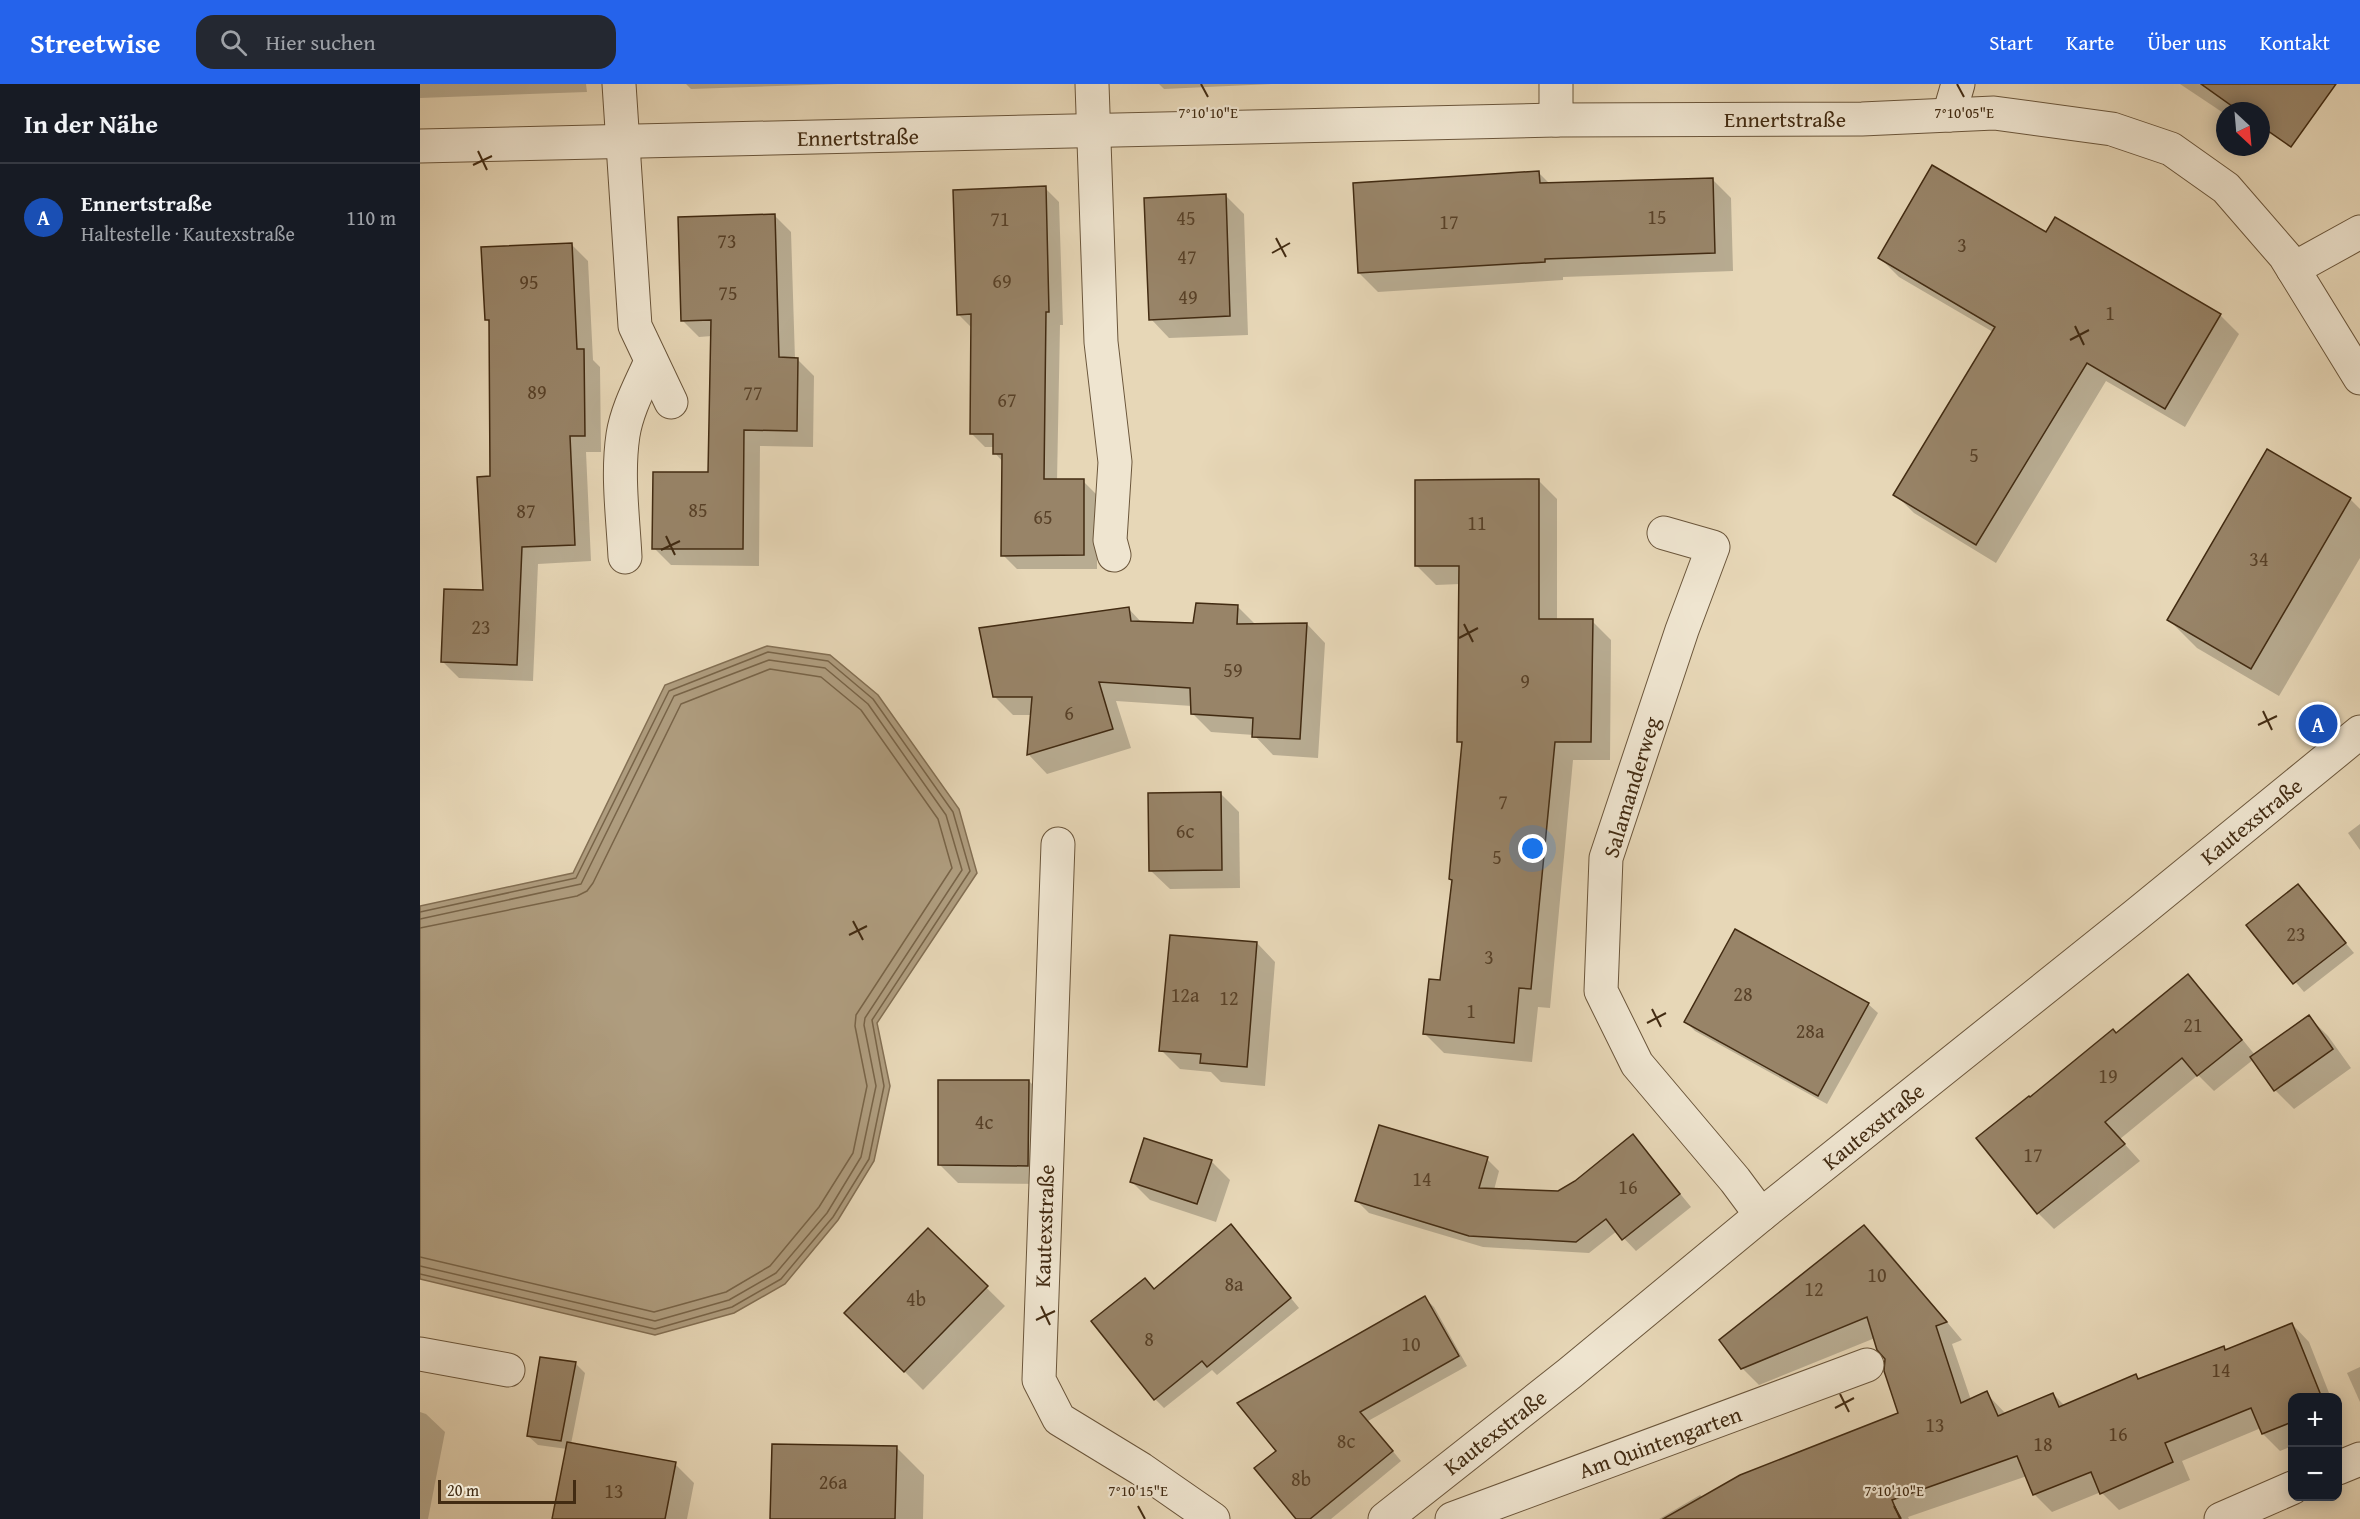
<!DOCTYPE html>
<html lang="de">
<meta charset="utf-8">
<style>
:root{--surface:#171b24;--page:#242831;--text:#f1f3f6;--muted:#9ea1a6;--line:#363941;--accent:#2563eb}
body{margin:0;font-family:"Gentium Book Plus",serif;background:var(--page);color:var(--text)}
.controls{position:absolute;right:18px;bottom:18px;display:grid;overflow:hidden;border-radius:12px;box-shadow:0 3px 15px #0003}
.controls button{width:54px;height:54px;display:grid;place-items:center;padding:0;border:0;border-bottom:2px solid var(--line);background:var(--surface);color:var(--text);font:30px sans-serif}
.compass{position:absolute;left:1796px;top:18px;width:54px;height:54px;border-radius:50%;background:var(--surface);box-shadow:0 3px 15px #0003;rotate:154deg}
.scale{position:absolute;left:18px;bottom:15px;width:138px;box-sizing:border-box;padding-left:6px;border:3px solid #422b12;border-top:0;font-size:16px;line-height:21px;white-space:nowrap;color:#422b12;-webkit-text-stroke:4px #efe5d0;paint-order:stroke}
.you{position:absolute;left:1113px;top:765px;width:21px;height:21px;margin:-15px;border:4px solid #fff;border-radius:50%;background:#1a73e8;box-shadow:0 0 0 9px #1a73e833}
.badge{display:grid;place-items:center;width:39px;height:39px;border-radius:50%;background:var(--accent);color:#fff;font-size:20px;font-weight:700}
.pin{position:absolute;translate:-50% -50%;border:3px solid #fff;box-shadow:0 2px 6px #0006}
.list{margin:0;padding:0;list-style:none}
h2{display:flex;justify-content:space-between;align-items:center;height:78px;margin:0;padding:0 24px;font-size:26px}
h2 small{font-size:20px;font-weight:400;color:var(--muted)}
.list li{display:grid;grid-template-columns:39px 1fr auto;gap:18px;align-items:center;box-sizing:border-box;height:108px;padding:0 24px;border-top:2px solid var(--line)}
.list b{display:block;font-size:22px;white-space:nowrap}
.list p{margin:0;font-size:20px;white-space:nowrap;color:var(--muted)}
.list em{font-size:20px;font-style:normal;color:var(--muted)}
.icon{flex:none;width:33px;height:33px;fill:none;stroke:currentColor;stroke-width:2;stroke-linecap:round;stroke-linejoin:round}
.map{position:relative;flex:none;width:1940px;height:1435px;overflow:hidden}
header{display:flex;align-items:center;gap:36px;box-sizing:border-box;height:84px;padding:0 30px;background:var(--accent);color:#fff}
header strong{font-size:28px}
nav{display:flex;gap:33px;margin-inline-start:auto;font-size:21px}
.search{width:420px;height:54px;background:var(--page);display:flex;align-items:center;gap:15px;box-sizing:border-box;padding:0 21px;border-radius:18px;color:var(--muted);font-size:22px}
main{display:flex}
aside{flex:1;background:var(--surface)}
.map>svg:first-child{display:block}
.water{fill:#af9d7f;stroke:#836f53;stroke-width:1.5}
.shadow{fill:#0003}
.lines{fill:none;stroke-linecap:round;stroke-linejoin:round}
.shore{stroke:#786448;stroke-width:1.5}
.building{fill:#988468;stroke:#422b12;stroke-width:1.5}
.minor-casing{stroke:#6b563b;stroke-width:35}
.minor{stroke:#efe5d0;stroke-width:33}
.ticks{fill:none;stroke:#422b12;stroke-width:2}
.labels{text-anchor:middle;stroke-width:4.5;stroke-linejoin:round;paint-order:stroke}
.number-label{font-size:20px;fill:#584128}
.street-label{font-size:22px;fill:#422b12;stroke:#efe5d0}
.ticks-label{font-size:15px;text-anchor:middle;fill:#422b12;stroke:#efe5d0;stroke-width:4.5;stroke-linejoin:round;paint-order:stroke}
</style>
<header>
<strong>Streetwise</strong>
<div class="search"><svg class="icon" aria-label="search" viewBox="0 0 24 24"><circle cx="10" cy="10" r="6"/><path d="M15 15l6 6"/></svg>Hier suchen</div>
<nav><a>Start</a><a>Karte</a><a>Über uns</a><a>Kontakt</a></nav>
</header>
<main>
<aside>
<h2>In der Nähe<small></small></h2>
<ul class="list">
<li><span class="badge" style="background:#1a4fb4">A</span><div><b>Ennertstraße</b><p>Haltestelle · Kautexstraße</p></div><em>110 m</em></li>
</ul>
</aside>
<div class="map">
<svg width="1940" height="1435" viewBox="0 0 1940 1435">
<rect width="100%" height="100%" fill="#e7d7b7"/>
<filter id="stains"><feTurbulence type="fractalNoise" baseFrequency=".00333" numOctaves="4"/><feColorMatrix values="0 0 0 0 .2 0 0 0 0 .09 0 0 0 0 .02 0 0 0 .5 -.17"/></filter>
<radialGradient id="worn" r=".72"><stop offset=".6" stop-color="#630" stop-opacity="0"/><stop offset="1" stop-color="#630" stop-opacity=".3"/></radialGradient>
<!-- water -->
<polygon class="water" points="347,562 410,571 458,611 539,725 557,789 457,939 470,1002 454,1077 418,1136 365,1200 314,1229 235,1251 0,1195 0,822 153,789 245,601"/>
<!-- shadow -->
<g class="shadow">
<polygon points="0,0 166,0 167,8 0,14"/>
<polygon points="266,0 418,0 271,5"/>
<polygon points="739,0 852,0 744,5"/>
<polygon points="1760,0 1828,0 1834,5 1818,27 1805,27 1805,30"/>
<polygon points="1118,88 1130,100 1292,95 1311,114 1313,187 1143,193 1143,196 958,208 939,189"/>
<polygon points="625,104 639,118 643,241 640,241 637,397 663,397 677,411 677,485 597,485 583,471 583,378 575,369 575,363 565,363 551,349 553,245 538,230"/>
<polygon points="805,111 824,130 828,251 749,254 731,235"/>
<polygon points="354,131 371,148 375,275 377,275 394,292 393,363 340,362 339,482 251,481 234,464 289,389 292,252 279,253 262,236"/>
<polygon points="1627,150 1800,231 1819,250 1765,343 1686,297 1576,479 1494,429 1475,410 1573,248 1479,193 1460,174"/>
<polygon points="152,161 168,177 173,276 180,283 181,368 166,368 171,477 118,480 113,597 39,594 23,578 64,508 72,393 71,240 66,235"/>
<polygon points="1848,367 1931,416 1940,425 1940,474 1859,612 1777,564 1749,536"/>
<polygon points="1118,396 1137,415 1137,537 1172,537 1191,556 1190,676 1153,676 1130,924 1118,923 1112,978 1024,969 1005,950 1022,898 1033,798 1030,795 1043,662 1039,657 1040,500 1016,501 997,482"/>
<polygon points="817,522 836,541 887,540 905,559 898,674 853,671 834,651 791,648 772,629 772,622 696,617 711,664 627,690 609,671 612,631 593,631 574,612 708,524 722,539 774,541"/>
<polygon points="800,709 819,728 820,804 750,805 731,787"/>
<polygon points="1940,740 1940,766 1928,749"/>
<polygon points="1878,802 1934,869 1884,908 1828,842"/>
<polygon points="1316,847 1448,920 1458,929 1407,1020 1275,947 1266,938"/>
<polygon points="837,859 855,878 845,1002 801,998 791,988 760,985 741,966"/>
<polygon points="1768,892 1784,908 1835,971 1889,933 1908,952 1931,984 1874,1025 1855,1006 1834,975 1794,1007 1778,991 1700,1055 1720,1077 1634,1145 1618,1129 1610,1015 1696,951"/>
<polygon points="609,997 628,1016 626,1100 538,1099 519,1080"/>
<polygon points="1213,1052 1271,1123 1216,1167 1197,1147 1169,1169 1063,1163 949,1129 937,1117 1067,1075 1079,1087 1074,1106 1139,1108 1155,1098"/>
<polygon points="791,1077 810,1096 796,1138 730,1116 711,1097"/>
<polygon points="1444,1143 1462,1160 1542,1256 1532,1260 1551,1316 1566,1309 1586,1330 1633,1310 1645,1322 1715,1292 1720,1296 1803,1264 1807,1267 1872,1240 1889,1258 1911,1314 1872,1314 1872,1362 1860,1367 1843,1350 1841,1344 1762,1377 1770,1396 1699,1426 1681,1408 1632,1428 1614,1410 1607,1392 1488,1433 1489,1435 1239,1435 1280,1411 1283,1414 1480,1329 1466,1275 1455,1254 1339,1301 1322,1284"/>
<polygon points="508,1146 585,1222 503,1306 426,1229"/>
<polygon points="820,1152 879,1224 797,1291 792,1286 744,1324 735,1315 735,1206"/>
<polygon points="1005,1214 1014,1223 1047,1282 948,1337 981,1377 911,1435 878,1435 858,1367"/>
<polygon points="156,1280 165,1289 151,1360 255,1380 274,1399 267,1435 133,1435 147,1365 118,1361 108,1352"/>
<polygon points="1940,1283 1940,1318 1927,1289"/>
<polygon points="0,1328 6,1330 25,1348 8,1435 0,1435"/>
<polygon points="1918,1329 1922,1342 1918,1344"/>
<polygon points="476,1363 504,1391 503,1435 352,1435"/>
</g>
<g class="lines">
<!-- shore -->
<g class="shore">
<polyline points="0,828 156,794 249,607 348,568 408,577 453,615 533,728 550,787 452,936 464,1002 449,1075 413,1133 361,1195 312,1223 235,1245 0,1190"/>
<polyline points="0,835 161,800 254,612 349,576 405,584 448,620 526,731 542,786 445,934 444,941 456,1002 441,1073 407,1129 356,1189 309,1216 235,1237 0,1182"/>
<polyline points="0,844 157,812 167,807 173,799 261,620 350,585 401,593 441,626 518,735 532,784 436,931 435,942 447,1002 433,1069 399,1123 350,1182 306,1208 234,1228 0,1173"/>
</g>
</g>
<!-- building -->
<g class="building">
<polygon points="1781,0 1916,0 1871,63 1841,42 1841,27 1819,27"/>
<polygon points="1512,81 1626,148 1635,133 1801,230 1745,325 1667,279 1556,461 1473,411 1575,243 1458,174"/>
<polygon points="1119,87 1120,99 1293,94 1295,169 1125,175 1125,178 938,189 933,99"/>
<polygon points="626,102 629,228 626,228 624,395 664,395 664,471 581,472 582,370 573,370 573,350 550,350 551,230 537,231 533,106"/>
<polygon points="806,110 810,232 729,236 724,114"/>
<polygon points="355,130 359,273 378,274 377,347 324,346 323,465 232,465 233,388 288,388 291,236 261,237 258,133"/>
<polygon points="152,159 157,265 164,265 165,352 150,352 155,461 102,463 97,581 21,578 24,505 63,506 57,393 70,392 69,236 65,236 61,163"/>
<polygon points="1847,365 1931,414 1831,585 1747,536"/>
<polygon points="1119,395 1119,535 1173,535 1171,658 1135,658 1111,905 1099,904 1094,959 1003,950 1009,895 1020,896 1032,796 1029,795 1042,658 1037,658 1039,482 995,482 995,396"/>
<polygon points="776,519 818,521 817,540 887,539 880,655 832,653 833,634 771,630 770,604 679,598 693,645 607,671 612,613 573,613 559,544 709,523 711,537 773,539"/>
<polygon points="801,708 802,786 729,787 728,709"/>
<polygon points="1878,800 1926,859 1873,900 1826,841"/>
<polygon points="1315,845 1449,919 1398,1012 1264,938"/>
<polygon points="750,851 837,858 827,983 780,979 781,970 739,967"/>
<polygon points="1768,890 1822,956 1777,992 1762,974 1685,1038 1705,1060 1617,1130 1556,1054 1609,1012 1610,1013 1693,945 1696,949"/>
<polygon points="1889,931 1913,965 1854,1007 1830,973"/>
<polygon points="518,996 609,996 608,1082 518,1081"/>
<polygon points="959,1041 1068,1073 1059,1104 1138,1107 1155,1097 1213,1050 1260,1110 1202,1156 1186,1135 1156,1158 1049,1152 935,1117"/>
<polygon points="724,1054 792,1076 777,1120 710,1098"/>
<polygon points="811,1140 871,1214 787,1283 782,1277 734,1316 671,1237 725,1194 734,1205"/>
<polygon points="1444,1141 1527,1238 1516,1242 1541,1319 1567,1307 1578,1332 1633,1309 1639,1323 1716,1290 1718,1295 1804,1262 1805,1266 1872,1239 1902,1314 1872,1314 1872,1338 1842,1350 1831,1324 1745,1359 1753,1378 1680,1410 1671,1388 1613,1411 1597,1372 1472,1416 1480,1435 1243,1435 1320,1391 1478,1329 1464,1287 1465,1275 1457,1266 1447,1233 1321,1285 1299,1256"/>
<polygon points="508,1144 568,1202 484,1288 424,1229"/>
<polygon points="1005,1212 1039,1272 940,1328 973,1367 890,1435 876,1435 834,1384 856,1367 817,1319"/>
<polygon points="120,1273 156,1278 141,1357 107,1352"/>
<polygon points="147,1358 256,1378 245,1435 132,1435"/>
<polygon points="352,1360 477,1362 475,1435 350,1435"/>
</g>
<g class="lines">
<!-- minor casing -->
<g class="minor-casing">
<g id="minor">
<polyline points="199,0 215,242 251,318"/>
<polyline points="672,0 681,258 695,378 690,456 694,471"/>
<polyline points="1529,31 1538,0"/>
<polyline points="1136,36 1136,0"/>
<polyline points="0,62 1136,36 1442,35 1574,29 1692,45 1751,65 1806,104 1865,172 1940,294"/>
<polyline points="1873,185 1940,148"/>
<polyline points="1244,449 1293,463 1262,546 1186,774 1181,907 1217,980 1315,1096 1341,1131"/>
<path d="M205,473C203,433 197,391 203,351C207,325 221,300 231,277"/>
<polyline points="638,760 619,1296 639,1335 721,1385 793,1435"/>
<polyline points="0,1270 88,1286"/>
<polyline points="1918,1384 1940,1375"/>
<polyline points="965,1435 1150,1289 1341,1131 1716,831 1940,648"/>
<polyline points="1032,1435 1447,1281"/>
<polyline points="1801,1435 1872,1404"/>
</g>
</g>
<!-- minor -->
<use href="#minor" class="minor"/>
</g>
<!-- ticks -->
<path class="ticks" d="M781,0L788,13M1537,0L1544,13M58,67L67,86M53,81L72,72M856,154L866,173M852,169L870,159M1655,242L1664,261M1650,256L1669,246M246,452L255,471M241,466L260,457M1044,540L1053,558M1039,554L1058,544M1843,627L1852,646M1838,641L1857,632M433,837L443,856M429,851L447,842M1232,925L1241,943M1227,939L1246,929M621,1222L630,1241M616,1236L635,1227M1420,1310L1429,1328M1415,1324L1434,1314M718,1422L725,1435M1474,1422L1481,1435"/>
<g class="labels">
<!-- number labels -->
<g class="number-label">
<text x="1237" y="140">15</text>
<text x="766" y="141">45</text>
<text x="580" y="142">71</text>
<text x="1029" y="145">17</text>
<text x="307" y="164">73</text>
<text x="1542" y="168">3</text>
<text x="767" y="180">47</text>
<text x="582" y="204">69</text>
<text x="109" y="205">95</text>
<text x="308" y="216">75</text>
<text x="768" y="220">49</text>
<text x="1690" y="236">1</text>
<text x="117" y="315">89</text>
<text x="333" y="316">77</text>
<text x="587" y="323">67</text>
<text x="1554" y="378">5</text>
<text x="278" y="433">85</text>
<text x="106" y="434">87</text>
<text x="623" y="440">65</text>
<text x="1057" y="446">11</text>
<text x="1839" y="482">34</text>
<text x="61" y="550">23</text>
<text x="813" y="593">59</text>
<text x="1105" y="604">9</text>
<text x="649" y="636">6</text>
<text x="1083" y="725">7</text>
<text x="765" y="754">6c</text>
<text x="1077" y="780">5</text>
<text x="1876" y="857">23</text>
<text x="1069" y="880">3</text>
<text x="1323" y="917">28</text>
<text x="765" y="918">12a</text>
<text x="809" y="921">12</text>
<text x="1051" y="934">1</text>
<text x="1773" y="948">21</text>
<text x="1390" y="954">28a</text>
<text x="1688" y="999">19</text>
<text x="564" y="1045">4c</text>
<text x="1613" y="1078">17</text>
<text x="1002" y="1102">14</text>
<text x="1208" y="1110">16</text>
<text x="1457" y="1198">10</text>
<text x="814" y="1207">8a</text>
<text x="1394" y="1212">12</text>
<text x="496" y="1222">4b</text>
<text x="729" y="1262">8</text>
<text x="991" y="1267">10</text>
<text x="1801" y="1293">14</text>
<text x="1515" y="1348">13</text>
<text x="1698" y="1357">16</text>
<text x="926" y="1364">8c</text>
<text x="1623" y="1367">18</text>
<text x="881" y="1402">8b</text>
<text x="413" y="1405">26a</text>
<text x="194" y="1414">13</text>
</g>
<!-- street labels -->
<g class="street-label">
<text x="1365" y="43">Ennertstraße</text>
<text transform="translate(438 53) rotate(-1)" y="8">Ennertstraße</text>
<text transform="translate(1211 703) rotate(-73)" y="8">Salamanderweg</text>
<text transform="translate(1831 737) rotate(-39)" y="8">Kautexstraße</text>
<text transform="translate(1453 1042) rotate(-39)" y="8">Kautexstraße</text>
<text transform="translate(624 1142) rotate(-88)" y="8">Kautexstraße</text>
<text transform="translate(1075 1348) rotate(-38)" y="8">Kautexstraße</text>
<text transform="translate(1240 1358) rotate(-20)" y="8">Am Quintengarten</text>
</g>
</g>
<g class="ticks-label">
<text x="788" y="34">7°10'10"E</text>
<text x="1544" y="34">7°10'05"E</text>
<text x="718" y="1412">7°10'15"E</text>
<text x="1474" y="1412">7°10'10"E</text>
</g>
<rect width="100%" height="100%" filter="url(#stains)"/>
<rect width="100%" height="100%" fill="url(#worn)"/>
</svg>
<div class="controls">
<button>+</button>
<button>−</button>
</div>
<svg class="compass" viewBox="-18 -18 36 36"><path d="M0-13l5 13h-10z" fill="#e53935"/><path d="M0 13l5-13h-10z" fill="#9ea1a6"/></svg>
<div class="scale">20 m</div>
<div class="you"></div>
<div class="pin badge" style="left:1898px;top:640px;background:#1a4fb4">A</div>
</div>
</main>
